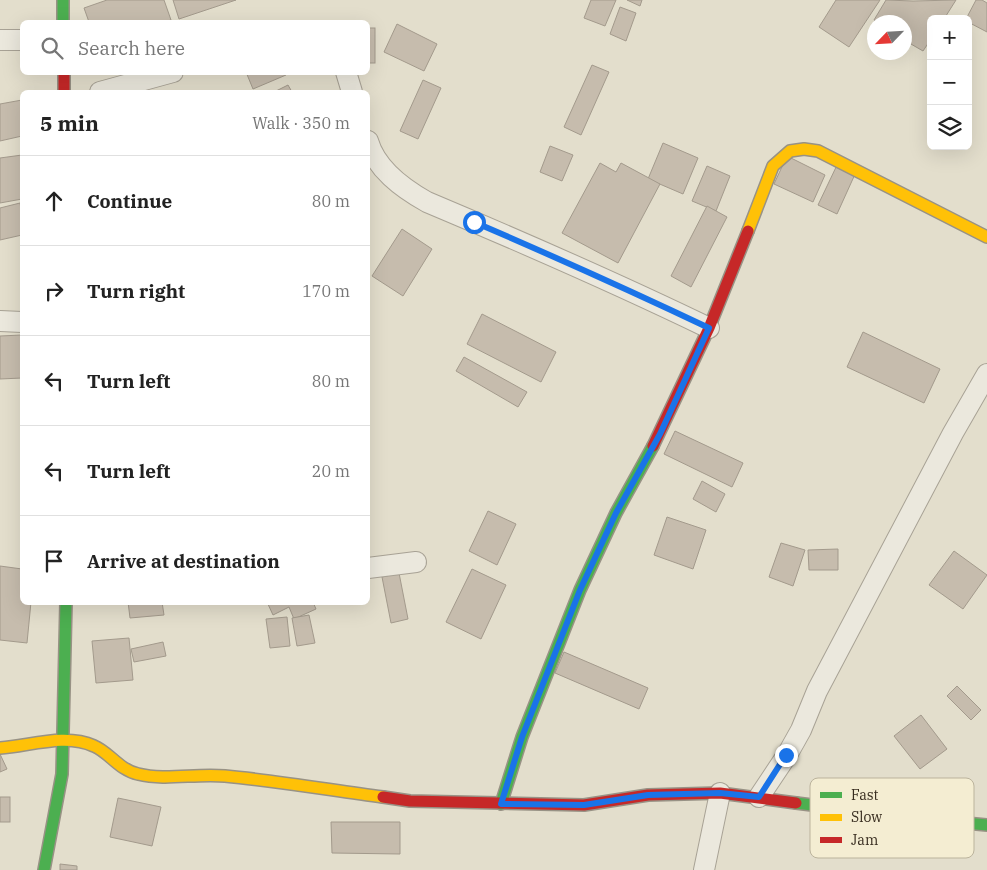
<!DOCTYPE html>
<meta charset="utf-8">
<style>
:root{--surface:#fff;--page:#f6f6f6;--text:#222;--muted:#767676;--line:#e0e0e0}
body{margin:0;font-family:"IBM Plex Serif",serif;background:var(--page);color:var(--text)}
.controls{position:absolute;right:15px;top:15px;display:grid;overflow:hidden;border-radius:8px;box-shadow:0 5px 20px #0002}
.controls button{width:45px;height:45px;display:grid;place-items:center;padding:0;border:0;border-bottom:1px solid var(--line);background:var(--surface);color:var(--text);font:25px sans-serif}
.compass{position:absolute;left:867px;top:15px;width:45px;height:45px;border-radius:50%;background:var(--surface);box-shadow:0 5px 20px #0002;rotate:245deg}
.stop{position:absolute;width:15px;height:15px;margin:-11px;border:4px solid #1a73e8;border-radius:50%;background:#fff}
.stop.end{background:#1a73e8;border-color:#fff;box-shadow:0 1px 5px #0008}
.list{margin:0;padding:0;list-style:none}
h2{display:flex;justify-content:space-between;align-items:center;height:65px;margin:0;padding:0 20px;font-size:21px}
h2 small{font-size:16px;font-weight:400;color:var(--muted)}
.list li{display:grid;grid-template-columns:32px 1fr auto;gap:15px;align-items:center;box-sizing:border-box;height:90px;padding:0 20px;border-top:1px solid var(--line)}
.list b{display:block;font-size:19px;white-space:nowrap}
.list em{font-size:16px;font-style:normal;color:var(--muted)}
.icon{flex:none;width:28px;height:28px;fill:none;stroke:currentColor;stroke-width:2;stroke-linecap:round;stroke-linejoin:round}
.map{position:relative;flex:none;width:987px;height:870px;overflow:hidden}
.search{position:absolute;background:var(--surface);box-shadow:0 5px 20px #0002;left:20px;top:20px;width:350px;height:55px;display:flex;align-items:center;gap:12px;box-sizing:border-box;padding:0 18px;border-radius:8px;color:var(--muted);font-size:19px}
.panel{position:absolute;background:var(--surface);box-shadow:0 5px 20px #0002;left:20px;top:90px;width:350px;height:515px;border-radius:8px}
.map>svg:first-child{display:block}
.building{fill:#c6bcad;stroke:#a39a8c}
.lines{fill:none;stroke-linecap:round;stroke-linejoin:round}
.street-casing{stroke:#a8a295;stroke-width:22}
.fast-casing{stroke:#989285;stroke-width:14}
.slow-casing{stroke:#989285;stroke-width:14}
.jam-casing{stroke:#989285;stroke-width:14}
.street{stroke:#ebe8dd;stroke-width:20}
.fast{stroke:#4caf50;stroke-width:11}
.slow{stroke:#ffc107;stroke-width:11}
.jam{stroke:#c62828;stroke-width:11}
.route{stroke:#1a73e8;stroke-width:6}
.key{fill:#f4edd2;stroke:#bbb39c;stroke-width:1}
.key-label{font-size:14px;fill:#362b1e}
</style>
<div class="map">
<svg width="987" height="870" viewBox="0 0 987 870">
<rect width="100%" height="100%" fill="#e3decc"/>
<!-- building -->
<g class="building">
<polygon points="107,0 164,0 171,20 164,22 89,22 84,8"/>
<polygon points="173,0 236,0 179,19"/>
<polygon points="591,0 616,0 605,26 584,18"/>
<polygon points="627,0 642,0 640,6"/>
<polygon points="836,0 880,0 849,47 819,27"/>
<polygon points="886,0 913,1 956,0 944,19 931,19 931,39 923,51 904,40 904,22 878,22 874,20"/>
<polygon points="976,0 982,0 987,3 987,32 968,22 968,19 966,19"/>
<polygon points="620,7 636,13 626,41 610,34"/>
<polygon points="397,24 437,44 424,71 384,52"/>
<rect x="368" y="28" width="7" height="35"/>
<polygon points="592,65 609,72 581,135 564,127"/>
<polygon points="246,72 284,72 286,75 253,89"/>
<polygon points="423,80 441,88 418,139 400,131"/>
<polygon points="288,85 292,92 274,92"/>
<polygon points="22,100 22,136 0,141 0,104"/>
<polygon points="663,143 698,158 683,194 648,179"/>
<polygon points="550,146 573,155 562,181 540,172"/>
<polygon points="22,155 22,199 0,203 0,158"/>
<polygon points="787,156 825,175 813,202 774,184"/>
<polygon points="600,163 616,172 621,163 660,184 618,263 562,233"/>
<polygon points="838,163 856,172 837,214 818,205"/>
<polygon points="707,166 730,176 716,211 692,201"/>
<polygon points="20,203 22,215 22,235 0,240 0,208"/>
<polygon points="707,206 727,217 691,287 671,276"/>
<polygon points="402,229 432,249 403,296 372,276"/>
<polygon points="482,314 556,352 541,382 467,344"/>
<polygon points="863,332 940,369 924,403 847,367"/>
<polygon points="22,335 22,378 0,379 0,336"/>
<polygon points="464,357 527,392 518,407 456,371"/>
<polygon points="675,431 743,463 732,487 664,454"/>
<polygon points="702,481 725,494 716,512 693,499"/>
<polygon points="488,511 516,524 497,565 469,551"/>
<polygon points="667,517 706,530 693,569 654,555"/>
<polygon points="781,543 805,550 793,586 769,577"/>
<polygon points="838,549 838,570 809,570 808,550"/>
<polygon points="954,551 987,575 963,609 929,585"/>
<polygon points="0,566 22,569 22,602 31,602 27,643 0,640"/>
<polygon points="472,569 506,585 481,639 446,622"/>
<polygon points="399,573 408,619 391,623 382,577"/>
<polygon points="128,602 162,602 164,615 130,618"/>
<polygon points="267,602 313,602 316,609 294,619 289,607 273,615"/>
<polygon points="309,615 315,643 297,646 292,618"/>
<polygon points="287,617 290,646 270,648 266,619"/>
<polygon points="129,638 133,680 96,683 92,641"/>
<polygon points="163,642 166,656 134,662 131,649"/>
<polygon points="564,652 648,688 639,709 555,673"/>
<polygon points="957,686 981,710 971,720 947,696"/>
<polygon points="921,715 947,749 920,769 894,736"/>
<polygon points="0,754 7,769 0,772"/>
<rect x="0" y="797" width="10" height="25"/>
<polygon points="118,798 161,807 152,846 110,837"/>
<polygon points="331,822 400,822 400,854 332,853"/>
<polygon points="60,864 77,866 77,870 60,870"/>
</g>
<g class="lines">
<!-- street casing -->
<g class="street-casing">
<g id="street">
<polyline points="0,40 22,40"/>
<polyline points="346,72 352,92"/>
<polyline points="100,92 173,72"/>
<path d="M368,141C376,169 402,188 427,202C522,242 616,283 709,328"/>
<polyline points="0,321 22,322"/>
<polyline points="368,568 416,562"/>
<polyline points="759,797 787,755 801,730 817,691 953,433 987,374"/>
<polyline points="704,870 720,793"/>
</g>
</g>
<!-- fast casing -->
<g class="fast-casing">
<g id="fast">
<polyline points="63,0 63,22"/>
<polyline points="796,803 924,819 987,825"/>
<polyline points="501,804 522,737 580,590 616,513 653,446"/>
<polyline points="44,870 62,774 66,602"/>
</g>
</g>
<!-- slow casing -->
<g class="slow-casing">
<g id="slow">
<polyline points="748,231 773,166 790,151 804,149 818,151 987,237"/>
<path d="M0,748C30,746 65,733 94,746C109,752 119,770 138,774C166,781 196,773 225,776C278,781 330,790 383,797"/>
</g>
</g>
<!-- jam casing -->
<g class="jam-casing">
<g id="jam">
<polyline points="64,72 64,92"/>
<polyline points="653,446 709,328 748,231"/>
<polyline points="383,797 410,801 584,805 648,795 720,793 796,803"/>
</g>
</g>
<!-- street -->
<use href="#street" class="street"/>
<!-- fast -->
<use href="#fast" class="fast"/>
<!-- slow -->
<use href="#slow" class="slow"/>
<!-- jam -->
<use href="#jam" class="jam"/>
</g>
<g class="lines">
<!-- route -->
<path class="route" d="M474,222C553,256 631,291 709,328L660,434L616,513L580,590L522,737L501,804L584,805L648,795L720,793L759,797L786,755"/>
</g>
<!-- legend -->
<rect x="810" y="778" width="164" height="80" rx="8" class="key"/>
<rect x="820" y="792" width="22" height="6" fill="#4caf50"/>
<rect x="820" y="814" width="22" height="7" fill="#ffc107"/>
<rect x="820" y="837" width="22" height="6" fill="#c62828"/>
<g class="key-label">
<text x="851" y="800">Fast</text>
<text x="851" y="822">Slow</text>
<text x="851" y="845">Jam</text>
</g>
</svg>
<div class="controls">
<button>+</button>
<button>−</button>
<button><svg class="icon" aria-label="layers" viewBox="0 0 24 24"><path d="M12 4l9 5-9 5-9-5zM3 14l9 5 9-5"/></svg></button>
</div>
<svg class="compass" viewBox="-18 -18 36 36"><path d="M0-13l5 13h-10z" fill="#e53935"/><path d="M0 13l5-13h-10z" fill="#767676"/></svg>
<div class="stop" style="left:474px;top:222px"></div>
<div class="stop end" style="left:786px;top:755px"></div>
<div class="search"><svg class="icon" aria-label="search" viewBox="0 0 24 24"><circle cx="10" cy="10" r="6"/><path d="M15 15l6 6"/></svg>Search here</div>
<section class="panel">
<h2>5 min<small>Walk · 350 m</small></h2>
<ul class="list">
<li><svg class="icon" aria-label="ahead" viewBox="0 0 24 24"><path d="M12 20V5M6 11l6-6 6 6"/></svg><div><b>Continue</b></div><em>80 m</em></li>
<li><svg class="icon" aria-label="right" viewBox="0 0 24 24"><path d="M7 20v-9h11M14 6l5 5-5 5"/></svg><div><b>Turn right</b></div><em>170 m</em></li>
<li><svg class="icon" aria-label="left" viewBox="0 0 24 24"><path d="M17 20v-9H6M10 6l-5 5 5 5"/></svg><div><b>Turn left</b></div><em>80 m</em></li>
<li><svg class="icon" aria-label="left" viewBox="0 0 24 24"><path d="M17 20v-9H6M10 6l-5 5 5 5"/></svg><div><b>Turn left</b></div><em>20 m</em></li>
<li><svg class="icon" aria-label="arrive" viewBox="0 0 24 24"><path d="M6 21V4h12l-3 4 3 4H6"/></svg><div><b>Arrive at destination</b></div></li>
</ul>
</section>
</div>
